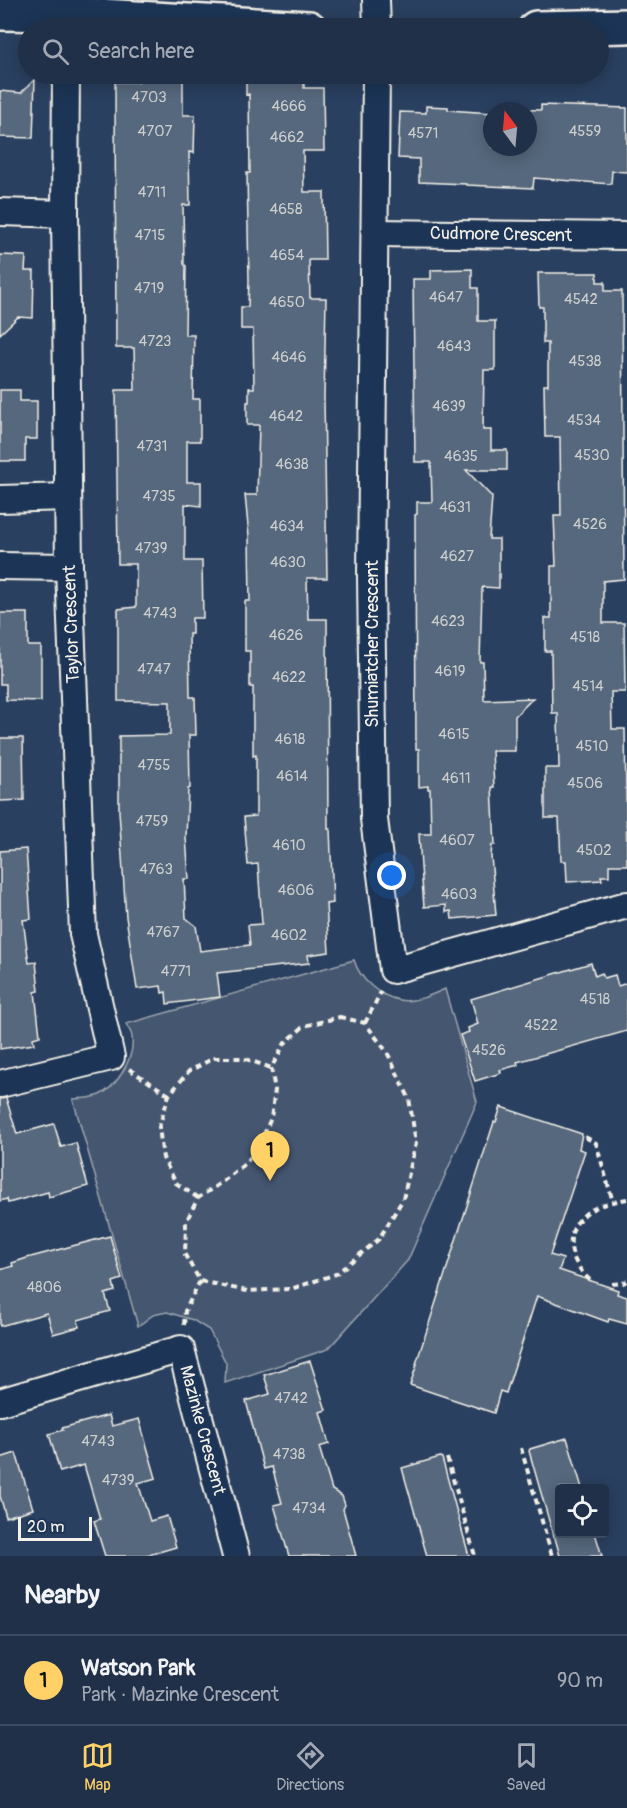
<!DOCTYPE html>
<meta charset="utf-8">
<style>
:root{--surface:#203048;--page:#28384f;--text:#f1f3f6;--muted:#a2a9b4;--line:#3d4b60;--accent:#ffd166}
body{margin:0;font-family:Pangolin,sans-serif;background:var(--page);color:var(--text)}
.controls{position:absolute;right:18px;bottom:18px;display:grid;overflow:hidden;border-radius:6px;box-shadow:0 3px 15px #0003}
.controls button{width:54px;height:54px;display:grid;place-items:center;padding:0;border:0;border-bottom:2px solid var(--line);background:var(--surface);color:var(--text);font:30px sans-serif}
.compass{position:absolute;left:483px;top:102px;width:54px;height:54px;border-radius:50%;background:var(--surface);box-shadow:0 3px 15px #0003;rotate:344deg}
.scale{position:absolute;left:18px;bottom:15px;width:74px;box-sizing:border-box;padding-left:6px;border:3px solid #f4f1e8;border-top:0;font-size:16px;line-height:21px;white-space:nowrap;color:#f4f1e8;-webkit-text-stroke:4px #1d3557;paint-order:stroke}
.you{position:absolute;left:392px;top:876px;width:21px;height:21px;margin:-15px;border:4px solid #fff;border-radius:50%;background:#1a73e8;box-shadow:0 0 0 9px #1a73e833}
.badge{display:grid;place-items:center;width:39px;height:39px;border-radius:50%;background:var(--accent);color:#111;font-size:20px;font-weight:700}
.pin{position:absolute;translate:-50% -50px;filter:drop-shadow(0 2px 3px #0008)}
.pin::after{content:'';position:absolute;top:32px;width:21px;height:18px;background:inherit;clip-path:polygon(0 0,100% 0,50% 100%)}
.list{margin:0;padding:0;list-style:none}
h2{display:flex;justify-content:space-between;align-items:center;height:78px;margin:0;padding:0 24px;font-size:26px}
h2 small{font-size:20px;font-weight:400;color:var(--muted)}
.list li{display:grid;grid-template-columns:39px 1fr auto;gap:18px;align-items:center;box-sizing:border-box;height:90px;padding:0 24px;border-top:2px solid var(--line)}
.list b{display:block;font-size:22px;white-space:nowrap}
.list p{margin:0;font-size:20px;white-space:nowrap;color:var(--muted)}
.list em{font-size:20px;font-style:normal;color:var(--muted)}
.icon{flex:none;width:33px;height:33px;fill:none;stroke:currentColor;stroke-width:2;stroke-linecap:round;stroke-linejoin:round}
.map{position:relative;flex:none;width:627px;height:1556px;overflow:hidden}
.search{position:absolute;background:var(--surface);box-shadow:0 3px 15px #0003;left:18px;right:18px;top:18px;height:66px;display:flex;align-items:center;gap:15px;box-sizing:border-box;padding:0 21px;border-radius:33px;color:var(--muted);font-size:22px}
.sheet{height:168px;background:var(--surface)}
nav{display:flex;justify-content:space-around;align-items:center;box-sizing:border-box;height:84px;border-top:2px solid var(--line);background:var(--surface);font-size:16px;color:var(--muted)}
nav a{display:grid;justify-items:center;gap:3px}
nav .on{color:var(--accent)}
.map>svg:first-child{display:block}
.green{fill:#445771;stroke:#9ca4ac;stroke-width:1.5}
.building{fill:#56677d;stroke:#f4f1e8;stroke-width:1.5}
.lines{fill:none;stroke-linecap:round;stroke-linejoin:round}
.street-casing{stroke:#f4f1e8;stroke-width:30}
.secondary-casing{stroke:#f4f1e8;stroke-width:38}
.path{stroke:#f4f1e8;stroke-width:4;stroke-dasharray:6 4.5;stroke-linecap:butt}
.street{stroke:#1d3557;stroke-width:26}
.secondary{stroke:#1d3557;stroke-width:33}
.labels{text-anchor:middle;stroke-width:5;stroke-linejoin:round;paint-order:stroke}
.number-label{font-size:15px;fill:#cccecd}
.street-label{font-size:18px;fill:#f4f1e8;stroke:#1d3557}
</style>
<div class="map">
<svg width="627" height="1556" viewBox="0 0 627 1556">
<rect width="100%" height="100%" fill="#2a4060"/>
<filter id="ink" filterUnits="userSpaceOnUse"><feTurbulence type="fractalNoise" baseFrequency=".0167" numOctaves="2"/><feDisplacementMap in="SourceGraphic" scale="12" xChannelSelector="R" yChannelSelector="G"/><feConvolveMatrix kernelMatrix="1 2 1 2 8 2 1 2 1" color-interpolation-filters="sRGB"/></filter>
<g filter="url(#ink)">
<!-- green -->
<path class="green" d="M354,960C360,980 379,996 399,1000C414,1003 432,995 445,989L477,1102L408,1260L328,1349L225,1383L226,1363L209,1330L193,1320L167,1312L153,1315L138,1326L73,1099C79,1098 87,1099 93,1097C114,1093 135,1059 132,1037C132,1033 128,1028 126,1024Z"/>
<!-- building -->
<g class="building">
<polygon points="138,74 183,74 183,115 195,115 194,153 189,152 190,205 183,205 184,264 186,266 185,335 194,335 193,399 200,399 200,441 187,441 187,482 201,482 201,506 185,504 185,561 202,561 203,618 192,618 192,634 189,634 190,697 195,697 196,735 189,735 190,788 188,789 186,837 189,879 184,879 186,918 196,926 200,951 250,945 248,925 262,924 258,864 248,865 244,817 256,816 256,755 253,756 253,687 250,687 250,651 245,651 245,601 250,601 249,536 245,495 257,495 259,425 247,425 247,402 249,402 249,388 254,388 253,329 241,329 241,307 248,307 249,281 247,173 250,173 249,94 246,95 246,74 304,74 304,88 323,88 324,151 303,151 304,192 324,192 325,260 309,260 310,298 326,298 324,398 327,578 307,578 308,619 327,619 328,829 330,829 333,903 326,904 329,952 308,955 309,963 217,973 220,997 167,1004 166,992 162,993 161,986 137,989 126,917 119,811 119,736 170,735 170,702 118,701 118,609 136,607 136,564 118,564 116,390 135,390 134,348 116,348 115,82 138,82"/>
<polygon points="35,79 33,138 0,137 0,91 21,93"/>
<polygon points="541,105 627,108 627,172 612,171 611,184 534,178 533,188 466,185 466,184 419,182 419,159 398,158 400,112 426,113 426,106 448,107 448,110 492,113 492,147 528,147 528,111 506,111 506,109 541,110"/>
<polygon points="0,255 26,256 25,271 34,271 33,318 18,317 0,334"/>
<polygon points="472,269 472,288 478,288 478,321 495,321 495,370 484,370 483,430 491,430 491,450 507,450 507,470 466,470 492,497 489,539 499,539 499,588 483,587 482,589 480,662 483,662 484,700 533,698 515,716 515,751 492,751 494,787 492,787 495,845 492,845 491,856 496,915 452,919 451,911 446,912 446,905 424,907 421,867 419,834 431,834 430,789 428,789 428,786 419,787 419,749 416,749 415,515 417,514 417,502 432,502 431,462 415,462 413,279 431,279 431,270"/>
<polygon points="538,273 597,273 597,282 605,282 605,291 622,291 624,579 603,581 603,623 624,623 625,692 611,692 612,729 625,729 627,865 609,865 609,876 601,876 602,880 567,882 566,861 561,861 559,818 545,818 545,768 559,768 558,713 552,713 551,651 545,651 545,618 551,618 551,566 556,566 554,516 561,516 560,437 545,437 544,385 548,385 548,343 543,343 543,307 539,307"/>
<polygon points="0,390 20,390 20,401 37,401 37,439 25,439 25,461 0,461"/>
<polygon points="0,613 28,613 28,646 41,646 41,701 6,700 6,684 0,684"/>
<polygon points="0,738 23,738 24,800 0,801"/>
<polygon points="26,849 31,919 23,920 29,963 36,962 39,991 35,992 40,1036 33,1038 34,1044 0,1049 0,851"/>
<polygon points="591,963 595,976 602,973 604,978 615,975 618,986 627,983 627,1031 517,1062 518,1065 500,1070 501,1073 475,1081 460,1035 469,1032 468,1028 478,1024 471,999"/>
<polygon points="6,1098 17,1134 54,1124 61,1147 76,1143 88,1186 49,1197 48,1192 8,1203 7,1199 0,1201 0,1099"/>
<polygon points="501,1107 582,1134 579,1149 585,1151 550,1255 563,1259 559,1270 618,1290 617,1294 627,1297 627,1324 609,1319 608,1322 537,1296 506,1393 500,1391 494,1413 410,1385 417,1364 416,1364 494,1122 496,1122"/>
<polygon points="110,1236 122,1279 113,1282 115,1291 105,1294 110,1311 78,1320 79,1327 53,1334 47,1313 0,1326 0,1270 13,1266 12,1263 27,1258"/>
<polygon points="310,1361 326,1410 320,1412 329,1444 319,1447 332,1490 342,1496 345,1505 343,1509 356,1556 289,1556 274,1505 282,1503 272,1467 264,1469 246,1401 270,1394 264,1375"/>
<polygon points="109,1415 112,1426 139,1419 156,1478 138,1483 150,1521 167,1516 176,1547 145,1556 105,1556 94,1521 100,1519 84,1465 60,1472 49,1434 63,1430 62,1428"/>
<polygon points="567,1438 582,1488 560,1488 560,1533 595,1533 602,1556 560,1556 555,1538 554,1538 529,1451 530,1449"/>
<polygon points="16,1453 33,1509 6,1517 0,1496 0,1458"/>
<polygon points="440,1457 442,1458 469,1556 427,1556 402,1468"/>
</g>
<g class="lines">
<!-- street casing -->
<g class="street-casing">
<g id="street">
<polyline points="376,0 377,28"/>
<polyline points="376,74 371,577 374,819 393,970 627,905"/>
<polyline points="0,212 65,214"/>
<polyline points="375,233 627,236"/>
<polyline points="0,499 68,497"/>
<polyline points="0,566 69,567"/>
<polyline points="0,1084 111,1057 83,934 69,567 65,214 66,74"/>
<polyline points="0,1402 181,1349 236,1556"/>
</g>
</g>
<!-- secondary casing -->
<g class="secondary-casing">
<g id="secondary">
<polyline points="0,13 66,14 309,28"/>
<polyline points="536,28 627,26"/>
</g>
</g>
<!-- path -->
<g class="path">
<polygon points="340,1017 365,1023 387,1052 409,1098 416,1143 403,1199 379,1239 336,1274 291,1289 247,1291 200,1281 185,1255 186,1222 198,1198 222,1182 246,1163 259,1146 271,1118 275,1090 271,1068 285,1043 304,1026"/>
<polyline points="365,1023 381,992"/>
<polyline points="129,1069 169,1095"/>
<polyline points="585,1137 596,1143 613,1202"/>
<polyline points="198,1198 176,1183 163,1158 159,1127 169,1095 189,1071 214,1058 243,1058 271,1068"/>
<path d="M590,1280C565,1258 562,1224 595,1208C605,1203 617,1201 627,1199"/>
<polyline points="612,1284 623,1283 627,1281"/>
<polyline points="184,1325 185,1311 200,1281"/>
<polyline points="521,1448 552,1556"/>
<polyline points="447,1458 475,1556"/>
</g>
<!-- street -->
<use href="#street" class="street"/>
<!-- secondary -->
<use href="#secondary" class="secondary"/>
</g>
</g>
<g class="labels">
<!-- number labels -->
<g class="number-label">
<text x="149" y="102">4703</text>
<text x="289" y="111">4666</text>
<text x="155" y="136">4707</text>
<text x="585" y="136">4559</text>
<text x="423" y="138">4571</text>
<text x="287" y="142">4662</text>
<text x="152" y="197">4711</text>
<text x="286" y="214">4658</text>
<text x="150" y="240">4715</text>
<text x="287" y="260">4654</text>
<text x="149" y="293">4719</text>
<text x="446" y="302">4647</text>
<text x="581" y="304">4542</text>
<text x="287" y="307">4650</text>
<text x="155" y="346">4723</text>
<text x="454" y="351">4643</text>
<text x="289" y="362">4646</text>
<text x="585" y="366">4538</text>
<text x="449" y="411">4639</text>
<text x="286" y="421">4642</text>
<text x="584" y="425">4534</text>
<text x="152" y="451">4731</text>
<text x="592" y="460">4530</text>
<text x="461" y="461">4635</text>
<text x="292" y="469">4638</text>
<text x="159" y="501">4735</text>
<text x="455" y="512">4631</text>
<text x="590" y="529">4526</text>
<text x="287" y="531">4634</text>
<text x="151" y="553">4739</text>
<text x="457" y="561">4627</text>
<text x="288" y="567">4630</text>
<text x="160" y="618">4743</text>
<text x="448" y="626">4623</text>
<text x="286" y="640">4626</text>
<text x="585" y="642">4518</text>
<text x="154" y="674">4747</text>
<text x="450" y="676">4619</text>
<text x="289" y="682">4622</text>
<text x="588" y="691">4514</text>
<text x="454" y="739">4615</text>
<text x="290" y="744">4618</text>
<text x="592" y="751">4510</text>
<text x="154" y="770">4755</text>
<text x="292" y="781">4614</text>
<text x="456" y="783">4611</text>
<text x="585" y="788">4506</text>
<text x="152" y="826">4759</text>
<text x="457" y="845">4607</text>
<text x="289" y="850">4610</text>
<text x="594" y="855">4502</text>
<text x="156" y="874">4763</text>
<text x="296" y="895">4606</text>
<text x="459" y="899">4603</text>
<text x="163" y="937">4767</text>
<text x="289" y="940">4602</text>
<text x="176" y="976">4771</text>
<text x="595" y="1004">4518</text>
<text x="541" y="1030">4522</text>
<text x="489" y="1055">4526</text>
<text x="44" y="1292">4806</text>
<text x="291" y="1403">4742</text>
<text x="98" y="1446">4743</text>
<text x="289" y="1459">4738</text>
<text x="118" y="1485">4739</text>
<text x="309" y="1513">4734</text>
</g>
<!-- street labels -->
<g class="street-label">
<text transform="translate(501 234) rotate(1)" y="6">Cudmore Crescent</text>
<text transform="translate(71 624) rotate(-92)" y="6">Taylor Crescent</text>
<text transform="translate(372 644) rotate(-90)" y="6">Shumiatcher Crescent</text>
<text transform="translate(203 1430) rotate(75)" y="6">Mazinke Crescent</text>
</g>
</g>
</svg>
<div class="controls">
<button><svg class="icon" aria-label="locate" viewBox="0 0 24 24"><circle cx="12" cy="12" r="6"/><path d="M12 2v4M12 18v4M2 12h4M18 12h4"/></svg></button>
</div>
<svg class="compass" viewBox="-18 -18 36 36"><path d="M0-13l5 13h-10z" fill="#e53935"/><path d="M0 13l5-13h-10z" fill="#a2a9b4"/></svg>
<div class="scale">20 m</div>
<div class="you"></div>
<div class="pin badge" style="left:270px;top:1181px">1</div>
<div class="search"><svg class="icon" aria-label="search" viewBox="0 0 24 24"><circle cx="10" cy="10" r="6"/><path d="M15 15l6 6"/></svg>Search here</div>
</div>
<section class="sheet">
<h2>Nearby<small></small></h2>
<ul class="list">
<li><span class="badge">1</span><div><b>Watson Park</b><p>Park · Mazinke Crescent</p></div><em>90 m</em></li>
</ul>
</section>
<nav>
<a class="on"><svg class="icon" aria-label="map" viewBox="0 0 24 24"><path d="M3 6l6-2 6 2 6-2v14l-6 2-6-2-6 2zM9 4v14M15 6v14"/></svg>Map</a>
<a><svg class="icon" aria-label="directions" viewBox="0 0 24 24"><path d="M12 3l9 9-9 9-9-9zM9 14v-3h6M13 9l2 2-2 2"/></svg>Directions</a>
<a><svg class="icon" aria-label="saved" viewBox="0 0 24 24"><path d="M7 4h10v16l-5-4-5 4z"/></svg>Saved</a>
</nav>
